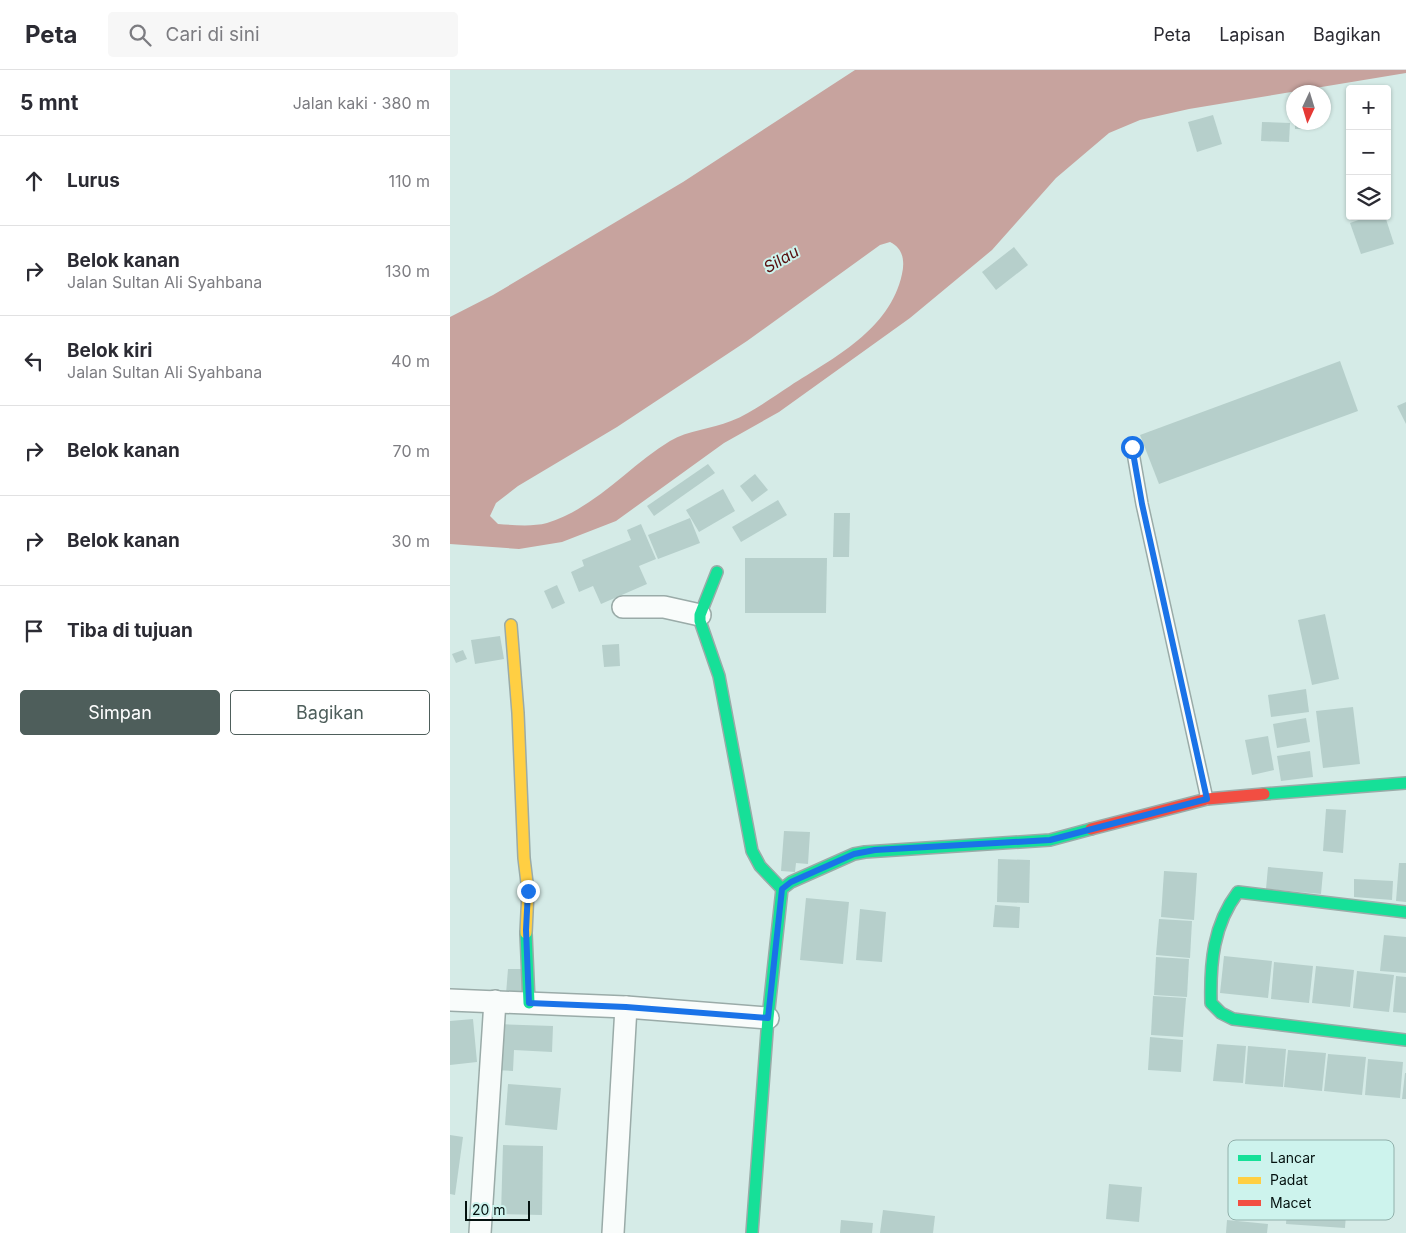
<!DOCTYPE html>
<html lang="id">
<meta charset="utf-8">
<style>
:root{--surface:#fff;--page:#f7f7f7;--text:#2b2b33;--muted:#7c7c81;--line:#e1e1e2;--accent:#4e5e5b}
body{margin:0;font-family:Inter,sans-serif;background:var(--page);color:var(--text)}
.controls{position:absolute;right:15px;top:15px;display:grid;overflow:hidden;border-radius:5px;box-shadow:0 1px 4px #0004}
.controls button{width:45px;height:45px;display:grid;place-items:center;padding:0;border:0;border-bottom:1px solid var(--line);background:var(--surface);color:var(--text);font:25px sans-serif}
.compass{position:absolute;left:836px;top:15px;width:45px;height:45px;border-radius:50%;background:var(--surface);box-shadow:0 1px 4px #0004;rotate:184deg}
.scale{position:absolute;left:15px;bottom:12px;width:65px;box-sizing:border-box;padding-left:5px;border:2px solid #051210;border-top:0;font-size:14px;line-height:18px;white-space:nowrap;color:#051210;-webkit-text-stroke:4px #cdf3ed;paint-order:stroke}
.stop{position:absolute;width:15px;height:15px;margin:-11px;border:4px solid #1a73e8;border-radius:50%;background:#fff}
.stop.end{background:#1a73e8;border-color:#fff;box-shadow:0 1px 5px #0008}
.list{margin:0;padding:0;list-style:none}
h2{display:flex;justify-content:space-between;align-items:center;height:65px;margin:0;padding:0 20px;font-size:21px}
h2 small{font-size:16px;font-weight:400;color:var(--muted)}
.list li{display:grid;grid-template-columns:32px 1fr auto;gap:15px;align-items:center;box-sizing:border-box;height:90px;padding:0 20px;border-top:1px solid var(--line)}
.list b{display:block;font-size:19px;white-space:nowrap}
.list p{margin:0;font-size:16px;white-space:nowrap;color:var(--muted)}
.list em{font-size:16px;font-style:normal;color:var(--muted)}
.actions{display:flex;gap:10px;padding:15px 20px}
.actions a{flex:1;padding:11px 0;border:1px solid var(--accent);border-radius:5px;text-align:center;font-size:18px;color:var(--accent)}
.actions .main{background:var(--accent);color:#fff}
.icon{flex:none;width:28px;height:28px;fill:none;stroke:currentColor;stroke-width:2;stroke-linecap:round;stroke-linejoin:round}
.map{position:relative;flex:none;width:956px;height:1163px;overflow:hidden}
header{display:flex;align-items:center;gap:30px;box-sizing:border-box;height:70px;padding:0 25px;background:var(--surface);border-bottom:1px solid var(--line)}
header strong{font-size:24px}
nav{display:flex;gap:28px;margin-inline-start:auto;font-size:18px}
.search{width:350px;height:45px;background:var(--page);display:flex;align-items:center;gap:12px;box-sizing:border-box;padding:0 18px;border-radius:5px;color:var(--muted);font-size:19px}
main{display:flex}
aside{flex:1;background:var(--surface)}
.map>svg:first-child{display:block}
.water{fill:#c7a39e;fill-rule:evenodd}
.building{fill:#b6cfcb}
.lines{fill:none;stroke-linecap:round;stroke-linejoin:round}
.lane-casing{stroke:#9aaba8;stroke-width:14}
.street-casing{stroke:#9aaba8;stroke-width:24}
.fast-casing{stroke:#9aaba8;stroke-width:14}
.slow-casing{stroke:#9aaba8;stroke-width:14}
.jam-casing{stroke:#9aaba8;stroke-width:14}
.lane{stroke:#f9fcfb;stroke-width:11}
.street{stroke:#f9fcfb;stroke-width:21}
.fast{stroke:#16e098;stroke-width:11}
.slow{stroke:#ffcf43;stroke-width:11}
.jam{stroke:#f24e42;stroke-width:11}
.route{stroke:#1a73e8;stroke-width:6}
.labels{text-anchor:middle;stroke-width:4;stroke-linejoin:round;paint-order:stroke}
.water-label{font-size:16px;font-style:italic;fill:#590f0f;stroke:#cdf3ed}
.key{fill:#cdf3ed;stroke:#91b0ab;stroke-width:1}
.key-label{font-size:14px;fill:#051210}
</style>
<header>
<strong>Peta</strong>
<div class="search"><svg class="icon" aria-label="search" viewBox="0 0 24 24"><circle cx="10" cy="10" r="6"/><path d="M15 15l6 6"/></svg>Cari di sini</div>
<nav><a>Peta</a><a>Lapisan</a><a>Bagikan</a></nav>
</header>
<main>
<aside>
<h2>5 mnt<small>Jalan kaki · 380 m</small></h2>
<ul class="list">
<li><svg class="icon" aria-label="ahead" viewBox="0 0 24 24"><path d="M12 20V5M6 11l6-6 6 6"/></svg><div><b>Lurus</b></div><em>110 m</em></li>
<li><svg class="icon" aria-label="right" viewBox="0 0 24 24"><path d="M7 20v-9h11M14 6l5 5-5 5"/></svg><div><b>Belok kanan</b><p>Jalan Sultan Ali Syahbana</p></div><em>130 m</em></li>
<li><svg class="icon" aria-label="left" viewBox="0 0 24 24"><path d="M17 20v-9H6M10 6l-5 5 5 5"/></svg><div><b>Belok kiri</b><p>Jalan Sultan Ali Syahbana</p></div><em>40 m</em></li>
<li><svg class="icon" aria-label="right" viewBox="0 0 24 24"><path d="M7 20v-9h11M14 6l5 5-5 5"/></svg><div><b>Belok kanan</b></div><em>70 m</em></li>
<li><svg class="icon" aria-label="right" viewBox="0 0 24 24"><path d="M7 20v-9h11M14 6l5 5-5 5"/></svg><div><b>Belok kanan</b></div><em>30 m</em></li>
<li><svg class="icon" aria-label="arrive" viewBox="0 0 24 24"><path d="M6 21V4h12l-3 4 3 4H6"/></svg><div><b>Tiba di tujuan</b></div></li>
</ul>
<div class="actions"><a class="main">Simpan</a><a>Bagikan</a></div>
</aside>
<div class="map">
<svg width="956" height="1163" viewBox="0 0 956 1163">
<rect width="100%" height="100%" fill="#d5ebe7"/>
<!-- water -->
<path class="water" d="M405,0H956V3L739,39L690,50L659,63L606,108L542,180L460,248L329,342L274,373L166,451L112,472L69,479L0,474V247L43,225L233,112ZM440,172C453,178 455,191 452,204C440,260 383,288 340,316C321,328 302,343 281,351C261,359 239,360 220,371C179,396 144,439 97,453C82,457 63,455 48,454L40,446L46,433L68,416L167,357L297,271L430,175Z"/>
<!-- building -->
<g class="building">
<polygon points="763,45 772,74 747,82 738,52"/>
<polygon points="812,52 840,53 839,72 811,71"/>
<rect x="845" y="52" width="21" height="7"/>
<polygon points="920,146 935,146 944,174 911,184 900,153"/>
<polygon points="564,177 578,195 546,220 532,202"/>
<polygon points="890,291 908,341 709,414 690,365"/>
<polygon points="956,332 956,354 947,336"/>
<polygon points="258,394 265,403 204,446 197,436"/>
<polygon points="305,404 318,420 302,432 290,416"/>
<polygon points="273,419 285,441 249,462 236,440"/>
<polygon points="328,430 337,445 291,472 282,457"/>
<polygon points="384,443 400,443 399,487 383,487"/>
<polygon points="240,448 250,473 208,489 198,465"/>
<polygon points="191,454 206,489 189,496 197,514 151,534 143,516 129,522 121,502 134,496 132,490 181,470 177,460"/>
<polygon points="295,488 377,488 376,543 295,543"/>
<polygon points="107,515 115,533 102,539 94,521"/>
<polygon points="875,544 889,609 862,615 848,550"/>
<polygon points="50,566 54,589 25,594 21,570"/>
<polygon points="169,574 170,596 154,597 152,575"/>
<polygon points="13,580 17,589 6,593 2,584"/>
<polygon points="856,619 859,642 821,647 818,625"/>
<polygon points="903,637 910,694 873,698 866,641"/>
<polygon points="856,648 860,672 827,678 823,654"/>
<polygon points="818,666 824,700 802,705 795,670"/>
<polygon points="860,681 863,707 831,711 827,686"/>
<polygon points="876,739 896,740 893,783 873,781"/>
<polygon points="334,761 360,762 358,794 346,793 345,802 331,801"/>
<polygon points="548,789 580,790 579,833 547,832"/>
<polygon points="949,793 956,793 956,832 946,831"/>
<polygon points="818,797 873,802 871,824 816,819"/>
<polygon points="714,801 747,803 744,850 711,847"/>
<polygon points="904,809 943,811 942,830 904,827"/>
<polygon points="356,828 399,832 393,894 350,890"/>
<polygon points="545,835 570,837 569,858 543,857"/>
<polygon points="410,839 436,842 432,892 406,890"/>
<polygon points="709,849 742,851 740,888 706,885"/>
<polygon points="934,865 956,867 956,903 930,901"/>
<polygon points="774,886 822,891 818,928 770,923"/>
<polygon points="706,887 739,889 737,927 704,925"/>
<polygon points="824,892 863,896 859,933 821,929"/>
<polygon points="866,896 904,900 900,937 862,933"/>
<polygon points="58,899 75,899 74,925 56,924"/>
<polygon points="907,901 944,905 939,942 903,938"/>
<polygon points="946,906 956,907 956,943 943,942"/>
<polygon points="703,926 736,928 733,967 701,965"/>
<polygon points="23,949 27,992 0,995 0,951"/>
<polygon points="47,954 103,956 102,982 64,980 63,1001 45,1000"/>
<polygon points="700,967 733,970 731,1002 698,1000"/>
<polygon points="767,974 796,976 793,1013 763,1011"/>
<polygon points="798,976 836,979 833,1017 795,1014"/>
<polygon points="838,980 876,983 872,1021 834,1017"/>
<polygon points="878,984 916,987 912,1025 874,1021"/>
<polygon points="918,989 953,992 950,1028 915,1025"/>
<polygon points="955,1003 956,1003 956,1029 952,1029"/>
<polygon points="58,1014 111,1018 107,1060 55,1055"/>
<polygon points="0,1065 13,1067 5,1125 0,1124"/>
<polygon points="53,1075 93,1076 92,1145 51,1144"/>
<polygon points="659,1114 692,1117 689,1152 656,1149"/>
<polygon points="838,1126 897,1129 895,1158 836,1154"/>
<polygon points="433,1140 485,1146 483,1163 430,1163"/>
<polygon points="391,1150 423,1153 422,1163 390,1163"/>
<polygon points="777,1150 818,1154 817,1163 776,1163"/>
</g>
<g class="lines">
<!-- lane casing -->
<g class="lane-casing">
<polyline id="lane" points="682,377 692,434 757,729"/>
</g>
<!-- street casing -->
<g class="street-casing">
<g id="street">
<polyline points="173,537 214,537 250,545"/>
<polyline points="0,930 176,937 318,948"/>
<polyline points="30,1163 45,931"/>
<polyline points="163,1163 176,937"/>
</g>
</g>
<!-- fast casing -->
<g class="fast-casing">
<g id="fast">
<polyline points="267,502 250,545 250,551 269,606 302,781 310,796 332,819"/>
<polyline points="814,724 956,713"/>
<path d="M956,842L788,822C763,855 760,893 761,933L771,943L783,949L956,970"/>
<polyline points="76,863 79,933"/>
<polyline points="302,1163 318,948 332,819 341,812 404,784 415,782 600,770 641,759"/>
</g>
</g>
<!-- slow casing -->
<g class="slow-casing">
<polyline id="slow" points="61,555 68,643 74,788 78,821 76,863"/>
</g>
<!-- jam casing -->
<g class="jam-casing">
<polyline id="jam" points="641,759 757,729 814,724"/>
</g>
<!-- lane -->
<use href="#lane" class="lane"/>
<!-- street -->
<use href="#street" class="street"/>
<!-- fast -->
<use href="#fast" class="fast"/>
<!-- slow -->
<use href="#slow" class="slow"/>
<!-- jam -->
<use href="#jam" class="jam"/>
</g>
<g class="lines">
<!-- route -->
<polyline class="route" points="78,821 76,860 79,933 176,937 318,948 332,819 341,812 404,784 425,780 600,770 757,729 692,434 682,377"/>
</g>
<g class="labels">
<!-- water labels -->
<g class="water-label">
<text transform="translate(331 189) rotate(-30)" y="6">Silau</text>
</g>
</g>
<!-- legend -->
<rect x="778" y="1070" width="166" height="80" rx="8" class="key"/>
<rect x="788" y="1085" width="23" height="6" fill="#16e098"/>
<rect x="788" y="1107" width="23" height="7" fill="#ffcf43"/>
<rect x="788" y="1130" width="23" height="6" fill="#f24e42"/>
<g class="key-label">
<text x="820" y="1093">Lancar</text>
<text x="820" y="1115">Padat</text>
<text x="820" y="1138">Macet</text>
</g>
</svg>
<div class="controls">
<button>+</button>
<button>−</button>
<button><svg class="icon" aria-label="layers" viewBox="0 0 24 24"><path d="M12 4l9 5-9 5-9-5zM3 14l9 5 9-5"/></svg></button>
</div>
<svg class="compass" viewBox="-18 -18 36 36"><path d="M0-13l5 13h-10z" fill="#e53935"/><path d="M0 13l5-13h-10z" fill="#7c7c81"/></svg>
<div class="scale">20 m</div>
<div class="stop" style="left:682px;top:377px"></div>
<div class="stop end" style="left:78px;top:821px"></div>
</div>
</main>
